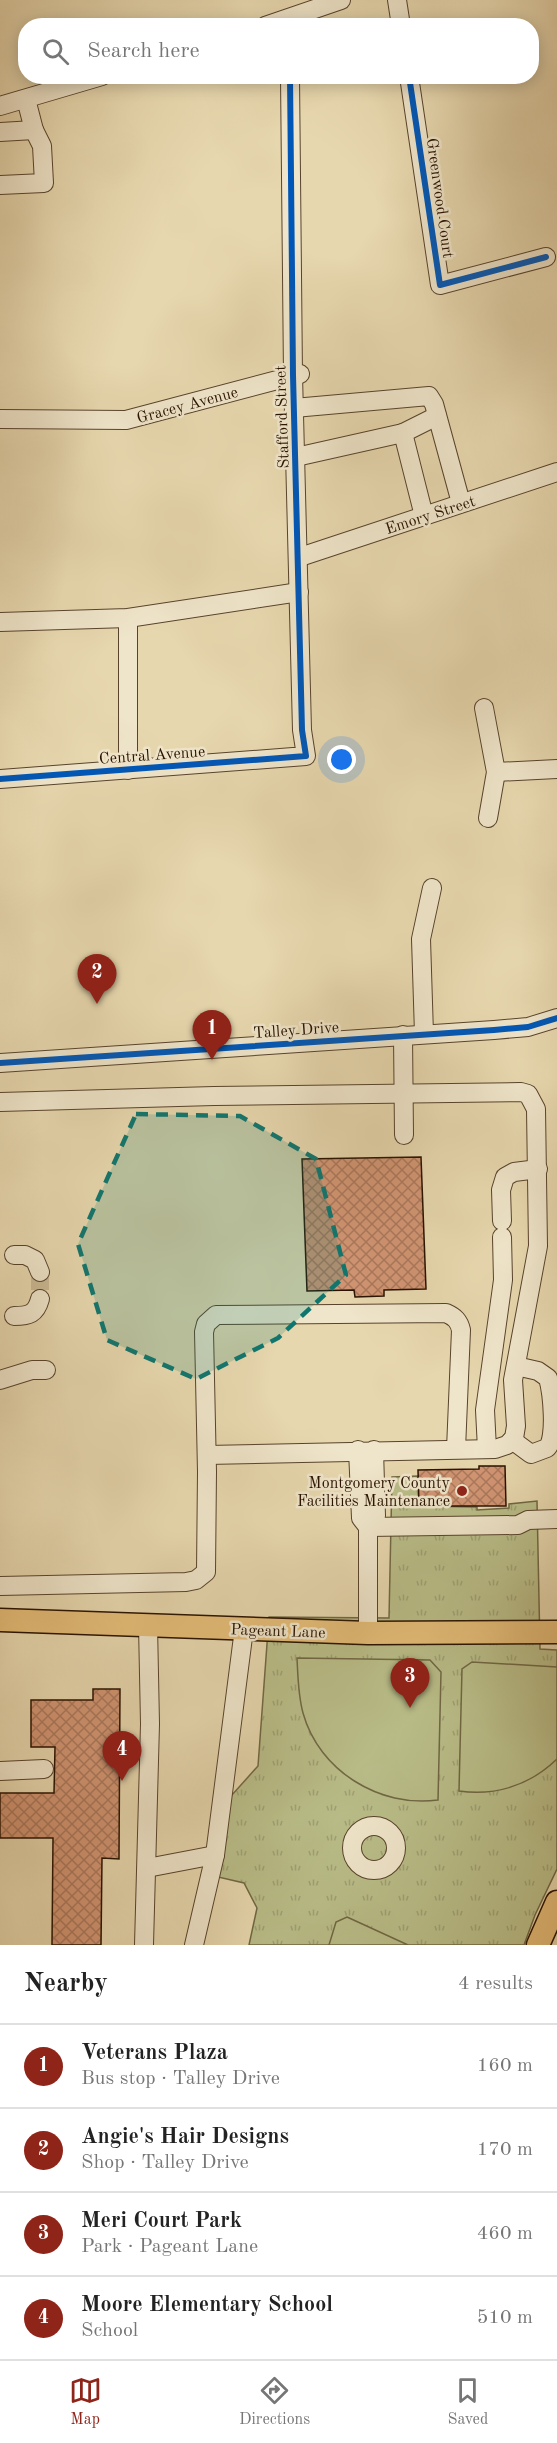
<!DOCTYPE html>
<meta charset="utf-8">
<style>
:root{--surface:#fff;--page:#f2f2f2;--text:#222;--muted:#767676;--line:#e0e0e0;--accent:#8f2418}
body{margin:0;font-family:"Old Standard TT",serif;background:var(--page);color:var(--text)}
.you{position:absolute;left:342px;top:760px;width:21px;height:21px;margin:-15px;border:4px solid #fff;border-radius:50%;background:#1a73e8;box-shadow:0 0 0 9px #1a73e833}
.badge{display:grid;place-items:center;width:39px;height:39px;border-radius:50%;background:var(--accent);color:#fff;font-size:20px;font-weight:700}
.pin{position:absolute;translate:-50% -50px;filter:drop-shadow(0 2px 3px #0008)}
.pin::after{content:'';position:absolute;top:32px;width:21px;height:18px;background:inherit;clip-path:polygon(0 0,100% 0,50% 100%)}
.list{margin:0;padding:0;list-style:none}
h2{display:flex;justify-content:space-between;align-items:center;height:78px;margin:0;padding:0 24px;font-size:26px}
h2 small{font-size:20px;font-weight:400;color:var(--muted)}
.list li{display:grid;grid-template-columns:39px 1fr auto;gap:18px;align-items:center;box-sizing:border-box;height:84px;padding:0 24px;border-top:2px solid var(--line)}
.list b{display:block;font-size:22px;white-space:nowrap}
.list p{margin:0;font-size:20px;white-space:nowrap;color:var(--muted)}
.list em{font-size:20px;font-style:normal;color:var(--muted)}
.icon{flex:none;width:33px;height:33px;fill:none;stroke:currentColor;stroke-width:2;stroke-linecap:round;stroke-linejoin:round}
.map{position:relative;flex:none;width:557px;height:1945px;overflow:hidden}
.search{position:absolute;background:var(--surface);box-shadow:0 3px 15px #0003;left:18px;right:18px;top:18px;height:66px;display:flex;align-items:center;gap:15px;box-sizing:border-box;padding:0 21px;border-radius:24px;color:var(--muted);font-size:22px}
.sheet{height:414px;background:var(--surface)}
nav{display:flex;justify-content:space-around;align-items:center;box-sizing:border-box;height:84px;border-top:2px solid var(--line);background:var(--surface);font-size:16px;color:var(--muted)}
nav a{display:grid;justify-items:center;gap:3px}
nav .on{color:var(--accent)}
.map>svg:first-child{display:block}
.grass{fill:url(#grass-tufts);stroke:#706844;stroke-width:1.5}
.garden{fill:#b9bd88;stroke:#706844;stroke-width:1.5}
.building{fill:url(#building-cross-hatch);stroke:#281200;stroke-width:1.5}
.lines{fill:none;stroke-linecap:round;stroke-linejoin:round}
.minor-tunnel{stroke:#cab994;stroke-width:18;stroke-dasharray:18 9;stroke-linecap:butt}
.minor-casing{stroke:#58432c;stroke-width:20}
.major-casing{stroke:#281200;stroke-width:25}
.minor{stroke:#efe5ca;stroke-width:18}
.major{stroke:#e4bc77;stroke-width:22}
.cycleway-casing{stroke:#efe5ca;stroke-width:10}
.cycleway{stroke:#0057b8;stroke-width:6}
.marked{fill:#0f766e;fill-opacity:0.2;stroke:#0f766e;stroke-width:4.5;stroke-dasharray:12 8;stroke-linejoin:round}
.poi-dot{fill:#8f2418;stroke:#efe5ca;stroke-width:2}
.labels{text-anchor:middle;stroke-width:5;stroke-linejoin:round;paint-order:stroke}
.street-label{font-size:16px;fill:#281200;stroke:#efe5ca}
.poi-label{font-size:16px;fill:#281200;stroke:#efe5ca;text-anchor:end}
</style>
<div class="map">
<svg width="557" height="1945" viewBox="0 0 557 1945">
<defs>
<pattern id="grass-tufts" width="24" height="20" patternUnits="userSpaceOnUse" patternTransform="scale(1.5)"><rect width="24" height="20" fill="#b9bd88"/><path d="M3 7l-1-3M5 7V3M7 7l1-3M15 17l-1-3M17 17v-4M19 17l1-3" fill="none" stroke="#9fa174"/></pattern>
<pattern id="building-cross-hatch" width="8" height="8" patternUnits="userSpaceOnUse" patternTransform="scale(1.5)"><rect width="8" height="8" fill="#d19573"/><path d="M0 0l8 8M0 8l8-8" fill="none" stroke="#aa785c"/></pattern>
</defs>
<rect width="100%" height="100%" fill="#e7d7ae"/>
<filter id="stains"><feTurbulence type="fractalNoise" baseFrequency=".00333" numOctaves="4"/><feColorMatrix values="0 0 0 0 .2 0 0 0 0 .09 0 0 0 0 .02 0 0 0 .5 -.17"/></filter>
<radialGradient id="worn" r=".72"><stop offset=".6" stop-color="#630" stop-opacity="0"/><stop offset="1" stop-color="#630" stop-opacity=".3"/></radialGradient>
<!-- grass -->
<polygon class="grass" points="418,1476 419,1506 477,1507 477,1510 509,1508 509,1504 537,1501 540,1649 557,1650 557,1869 535,1915 524,1945 249,1945 257,1908 244,1883 218,1877 231,1796 258,1766 269,1617 389,1618 392,1477"/>
<!-- garden -->
<g class="garden">
<path d="M297,1658L430,1660L441,1672L438,1800C380,1808 319,1771 303,1713C298,1695 298,1677 297,1658Z"/>
<path d="M472,1662L557,1667V1759C530,1785 496,1796 459,1791L462,1669Z"/>
<polygon points="347,1917 408,1945 329,1945 336,1922"/>
</g>
<!-- building -->
<g class="building">
<polygon points="421,1157 426,1289 384,1290 384,1296 355,1297 354,1290 307,1291 302,1159"/>
<polygon points="479,1466 505,1466 506,1506 419,1506 418,1470 479,1469"/>
<polygon points="93,1689 120,1689 119,1859 102,1858 101,1945 52,1945 53,1838 0,1838 0,1793 54,1793 55,1747 31,1747 31,1700 93,1700"/>
</g>
<g class="lines">
<!-- minor-tunnel -->
<polyline class="minor-tunnel" points="40,1272 40,1299"/>
<!-- minor casing -->
<g class="minor-casing">
<g id="minor">
<polyline points="397,0 401,26"/>
<polyline points="265,26 341,0"/>
<polyline points="409,76 440,285 546,257"/>
<polyline points="0,106 102,76"/>
<polyline points="0,132 34,130 26,99"/>
<polyline points="0,185 44,183 42,146 34,130"/>
<polyline points="294,408 429,396 434,404 461,503"/>
<polyline points="0,419 126,420 300,374"/>
<polyline points="403,433 437,416"/>
<polyline points="296,457 403,433 424,516"/>
<polyline points="303,556 557,472"/>
<polyline points="0,622 128,618 299,592"/>
<polyline points="484,708 496,772 488,818"/>
<polyline points="128,770 128,618"/>
<polyline points="496,772 557,769"/>
<polyline points="0,779 306,756 302,730 293,375 290,76"/>
<polyline points="424,1034 421,939 432,888"/>
<polyline points="403,1035 404,1135"/>
<polyline points="0,1063 494,1030 528,1027 557,1018"/>
<polyline points="0,1102 214,1096 521,1092 528,1094 536,1109 538,1246 513,1380 516,1426 514,1438 507,1445 495,1449 207,1455"/>
<polyline points="502,1221 501,1190 505,1177 514,1172 538,1169"/>
<polyline points="14,1255 25,1255 35,1260 40,1272"/>
<path d="M14,1316C29,1316 36,1314 40,1299"/>
<polyline points="0,1380 32,1370 46,1370"/>
<path d="M512,1440L531,1454L547,1448C557,1438 552,1392 548,1378L538,1371L516,1366"/>
<polyline points="487,1449 485,1410 503,1280 502,1237"/>
<polyline points="358,1450 361,1518 368,1527"/>
<polyline points="368,1527 518,1525 528,1520 557,1519"/>
<path d="M0,1586L186,1582L196,1580L206,1572L207,1472L204,1332L206,1324L216,1315L446,1313C455,1317 459,1321 461,1330L456,1449"/>
<polyline points="368,1633 368,1527 376,1516 374,1450"/>
<polyline points="0,1771 44,1769"/>
<circle cx="374" cy="1848" r="22"/>
<polyline points="147,1868 215,1855"/>
<polyline points="144,1945 150,1724 148,1625"/>
<polyline points="194,1945 215,1855 244,1629"/>
</g>
</g>
<!-- major casing -->
<g class="major-casing">
<g id="major">
<polyline points="0,1620 368,1633 557,1632"/>
<polyline points="538,1945 557,1902"/>
</g>
</g>
<!-- minor -->
<use href="#minor" class="minor"/>
<!-- major -->
<use href="#major" class="major"/>
<!-- cycleway casing -->
<g class="cycleway-casing">
<g id="cycleway">
<polyline points="409,76 440,285 546,257"/>
<polyline points="0,779 306,756 302,730 293,375 290,76"/>
<polyline points="0,1063 494,1030 528,1027 557,1018"/>
</g>
</g>
<!-- cycleway -->
<use href="#cycleway" class="cycleway"/>
</g>
<!-- marked area -->
<path class="marked" d="M136,1114L240,1116L316,1159L346,1275L278,1338L196,1379L107,1340L78,1244Z"/>
<!-- markers -->
<circle class="poi-dot" cx="462" cy="1491" r="6"/>
<g class="labels">
<!-- street labels -->
<g class="street-label">
<text transform="translate(441 198) rotate(82)" y="6">Greenwood Court</text>
<text transform="translate(187 404) rotate(-15)" y="6">Gracey Avenue</text>
<text transform="translate(281 417) rotate(-92)" y="6">Stafford Street</text>
<text transform="translate(430 514) rotate(-18)" y="6">Emory Street</text>
<text transform="translate(152 754) rotate(-4)" y="6">Central Avenue</text>
<text transform="translate(296 1029) rotate(-4)" y="6">Talley Drive</text>
<text transform="translate(278 1630) rotate(2)" y="6">Pageant Lane</text>
</g>
<!-- poi labels -->
<g class="poi-label">
<text x="450" y="1488">Montgomery County<tspan x="450" dy="18">Facilities Maintenance</tspan></text>
</g>
</g>
<rect width="100%" height="100%" filter="url(#stains)"/>
<rect width="100%" height="100%" fill="url(#worn)"/>
</svg>
<div class="you"></div>
<div class="pin badge" style="left:212px;top:1060px">1</div>
<div class="pin badge" style="left:97px;top:1004px">2</div>
<div class="pin badge" style="left:410px;top:1708px">3</div>
<div class="pin badge" style="left:122px;top:1781px">4</div>
<div class="search"><svg class="icon" aria-label="search" viewBox="0 0 24 24"><circle cx="10" cy="10" r="6"/><path d="M15 15l6 6"/></svg>Search here</div>
</div>
<section class="sheet">
<h2>Nearby<small>4 results</small></h2>
<ul class="list">
<li><span class="badge">1</span><div><b>Veterans Plaza</b><p>Bus stop · Talley Drive</p></div><em>160 m</em></li>
<li><span class="badge">2</span><div><b>Angie's Hair Designs</b><p>Shop · Talley Drive</p></div><em>170 m</em></li>
<li><span class="badge">3</span><div><b>Meri Court Park</b><p>Park · Pageant Lane</p></div><em>460 m</em></li>
<li><span class="badge">4</span><div><b>Moore Elementary School</b><p>School</p></div><em>510 m</em></li>
</ul>
</section>
<nav>
<a class="on"><svg class="icon" aria-label="map" viewBox="0 0 24 24"><path d="M3 6l6-2 6 2 6-2v14l-6 2-6-2-6 2zM9 4v14M15 6v14"/></svg>Map</a>
<a><svg class="icon" aria-label="directions" viewBox="0 0 24 24"><path d="M12 3l9 9-9 9-9-9zM9 14v-3h6M13 9l2 2-2 2"/></svg>Directions</a>
<a><svg class="icon" aria-label="saved" viewBox="0 0 24 24"><path d="M7 4h10v16l-5-4-5 4z"/></svg>Saved</a>
</nav>
